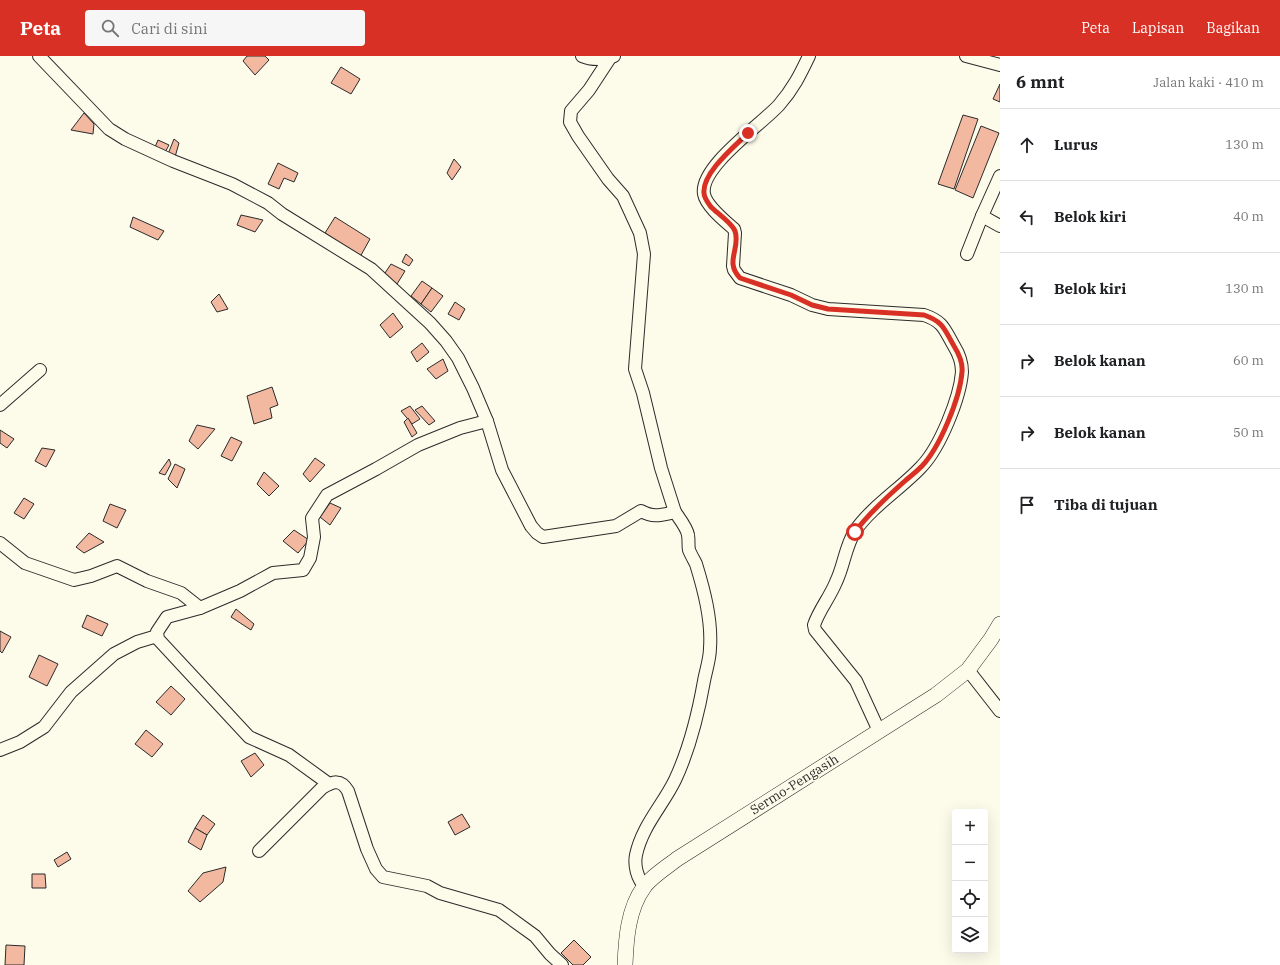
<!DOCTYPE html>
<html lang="id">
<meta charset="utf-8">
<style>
:root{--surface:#fff;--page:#f6f6f6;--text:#202124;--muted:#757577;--line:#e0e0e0;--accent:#d93025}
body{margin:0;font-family:"IBM Plex Serif",serif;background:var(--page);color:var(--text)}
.controls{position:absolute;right:12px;bottom:12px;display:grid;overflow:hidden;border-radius:4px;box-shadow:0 4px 16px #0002}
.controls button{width:36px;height:36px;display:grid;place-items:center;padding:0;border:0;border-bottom:1px solid var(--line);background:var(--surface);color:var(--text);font:20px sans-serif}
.stop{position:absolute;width:12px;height:12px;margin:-9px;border:3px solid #d93025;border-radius:50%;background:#fff}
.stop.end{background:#d93025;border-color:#fff;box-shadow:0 1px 4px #0008}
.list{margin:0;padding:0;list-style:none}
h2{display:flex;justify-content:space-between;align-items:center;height:52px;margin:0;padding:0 16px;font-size:17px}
h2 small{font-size:13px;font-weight:400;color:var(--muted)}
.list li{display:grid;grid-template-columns:26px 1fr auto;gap:12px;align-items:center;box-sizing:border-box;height:72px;padding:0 16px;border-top:1px solid var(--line)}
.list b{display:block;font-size:15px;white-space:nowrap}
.list em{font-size:13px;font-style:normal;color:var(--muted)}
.icon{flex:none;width:22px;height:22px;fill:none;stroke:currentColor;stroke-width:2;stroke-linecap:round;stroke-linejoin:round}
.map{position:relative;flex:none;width:1000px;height:909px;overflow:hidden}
header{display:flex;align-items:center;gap:24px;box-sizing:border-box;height:56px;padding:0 20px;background:var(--accent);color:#fff}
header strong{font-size:19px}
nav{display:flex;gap:22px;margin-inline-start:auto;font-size:14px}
.search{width:280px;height:36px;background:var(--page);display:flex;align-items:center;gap:10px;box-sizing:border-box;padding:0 14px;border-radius:4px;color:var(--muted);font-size:15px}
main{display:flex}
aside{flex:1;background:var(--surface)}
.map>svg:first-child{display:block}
.building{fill:#f2b8a0;stroke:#2b2b2b}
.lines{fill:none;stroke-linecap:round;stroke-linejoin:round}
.minor-casing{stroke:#2b2b2b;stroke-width:14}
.major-casing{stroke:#2b2b2b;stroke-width:16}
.minor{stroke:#fdfbea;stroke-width:12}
.major{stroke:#fdfbea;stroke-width:15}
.route{stroke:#d93025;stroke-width:5}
.labels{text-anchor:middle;stroke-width:3;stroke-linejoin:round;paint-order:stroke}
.street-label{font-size:13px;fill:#2b2b2b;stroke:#fdfbea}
</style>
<header>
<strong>Peta</strong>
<div class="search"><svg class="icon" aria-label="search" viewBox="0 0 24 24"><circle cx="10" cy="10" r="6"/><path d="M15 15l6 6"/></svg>Cari di sini</div>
<nav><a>Peta</a><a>Lapisan</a><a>Bagikan</a></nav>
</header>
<main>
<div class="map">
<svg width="1000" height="909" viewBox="0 0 1000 909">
<rect width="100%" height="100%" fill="#fdfbea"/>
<!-- building -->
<g class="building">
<polygon points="247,0 265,0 269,4 255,19 243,5"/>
<polygon points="341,11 360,23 351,38 331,27"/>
<polygon points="1000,28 1000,46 993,43"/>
<polygon points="84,57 94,68 93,78 71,74"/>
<polygon points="963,59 978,63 954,133 938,128"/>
<polygon points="981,70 999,77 973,142 955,134"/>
<polygon points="174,83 179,87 175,101 168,98"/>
<polygon points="158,84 169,89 163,100 153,96"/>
<polygon points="454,103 461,111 452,124 447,117"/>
<polygon points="278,107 298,117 294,126 284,122 279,133 268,128"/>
<polygon points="241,159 263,164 255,176 237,169"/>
<polygon points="133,161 164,175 158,184 130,171"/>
<polygon points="335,161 370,183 360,201 325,177"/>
<polygon points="406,198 413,204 409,210 402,206"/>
<polygon points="391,208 405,215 397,228 383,220"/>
<polygon points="422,225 432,232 421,248 411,240"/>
<polygon points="432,232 443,240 431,256 421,248"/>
<polygon points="219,238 228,253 217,256 211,246"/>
<polygon points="455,246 465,253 459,264 448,258"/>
<polygon points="393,257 403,271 390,282 380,269"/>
<polygon points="422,287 429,296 417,306 411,296"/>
<polygon points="443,303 448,315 436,323 427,313"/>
<polygon points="272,331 278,349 270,352 272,362 254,368 247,340"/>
<polygon points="410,350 420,363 412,368 401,355"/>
<polygon points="422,350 435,365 429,369 415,354"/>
<polygon points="408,362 417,377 412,381 404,366"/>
<polygon points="197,369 215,373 198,393 189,385"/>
<polygon points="0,374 14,383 7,392 0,387"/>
<polygon points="231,381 242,386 232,405 221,400"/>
<polygon points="42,392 55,394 46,411 35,405"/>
<polygon points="315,402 325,409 310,426 303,418"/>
<polygon points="169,403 171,408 165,419 159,417"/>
<polygon points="175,408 185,413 177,432 168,423"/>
<polygon points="264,416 279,430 269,440 257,428"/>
<polygon points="24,442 34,448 24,463 14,457"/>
<polygon points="330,447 341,452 330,469 320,461"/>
<polygon points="110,448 126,454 117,472 103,465"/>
<polygon points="294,474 309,484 298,497 283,485"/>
<polygon points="89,477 104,486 84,497 76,491"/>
<polygon points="236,553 254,568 251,574 231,561"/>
<polygon points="87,559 108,568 102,580 82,571"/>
<polygon points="0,575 11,581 2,597 0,595"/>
<polygon points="39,599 58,608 47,630 29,621"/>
<polygon points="171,630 185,643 171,659 156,646"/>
<polygon points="146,674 163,688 152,701 135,688"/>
<polygon points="255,697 264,709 251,721 241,705"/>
<polygon points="462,758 470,771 455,779 448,766"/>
<polygon points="203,759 215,768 207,779 195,772"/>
<polygon points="195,772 207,779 201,794 188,786"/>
<polygon points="67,796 71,803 58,811 54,804"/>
<polygon points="226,811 223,826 200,846 188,835 203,817"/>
<polygon points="32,818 45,818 46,832 32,832"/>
<polygon points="574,884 591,901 583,909 573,909 561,897"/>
<polygon points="6,889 25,890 24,909 5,909"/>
</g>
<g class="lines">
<!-- minor casing -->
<g class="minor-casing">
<g id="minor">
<path d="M39,0L109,73L125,83L173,105L232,128L268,147L282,158L371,213L430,267L446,285L458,302L473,332L487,365L502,414L531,470L537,477L543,481L616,470L641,455C654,462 661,459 675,456C679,462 687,472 688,479C689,484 688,490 689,494C691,499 694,504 696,508C704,534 712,564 710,592C710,603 706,614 704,625C698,659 690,692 675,724C663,749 642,770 636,799C634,809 637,823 645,830"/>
<path d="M582,0C591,4 605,4 614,0"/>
<path d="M809,0C800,19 793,33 779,49C762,68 699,111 704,138C706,150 725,165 734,173L735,177L733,210L734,214L740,222L791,239L812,249L828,253L924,259C944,266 944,273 954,290C959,298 962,306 962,316C960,342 940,391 922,410C903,431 871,451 855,475C845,491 844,510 836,526C830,541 819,554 814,569L815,574L856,625L879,675"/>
<polyline points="966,0 1000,9"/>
<polyline points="610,2 589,34 571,55 570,66 578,80 608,123 623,140 640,177 644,198 635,313 643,337 661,412 675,456"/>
<polyline points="1000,120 982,160 1000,170"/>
<polyline points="967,198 982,160"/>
<polyline points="0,349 40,314"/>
<polyline points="0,487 25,507 74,524 91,520 117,510 147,525 181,537 200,552"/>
<polyline points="968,614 1000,655"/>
<polyline points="0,694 20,686 44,671 71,636 114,598 137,586 157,580"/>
<polyline points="329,728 289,699 249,681 158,583 157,576 167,561 200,552 240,535 273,517 303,514 310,502 314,481 312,462 327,439 376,413 418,389 460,372 487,365"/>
<path d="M259,795L322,732C333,725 341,723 348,735L367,793L376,813L383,821L427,830L440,837L499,854L535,880L550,898L562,909"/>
</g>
</g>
<!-- major casing -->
<g class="major-casing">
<path id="major" d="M625,909C626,883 628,853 644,831C651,821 667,811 677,803L936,639L968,614L991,583L1000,568"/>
</g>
<!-- minor -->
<use href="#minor" class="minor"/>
<!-- major -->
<use href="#major" class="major"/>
</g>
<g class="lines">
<!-- route -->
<path class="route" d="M748,77C735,90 702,117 704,137C704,142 708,147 711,151C717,157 732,167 735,175C741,192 724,206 740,222L791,239L812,249L828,253L924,259C944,266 944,273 954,290C959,298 963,307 962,316C960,342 940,391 922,410C917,415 911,420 906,424C889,439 868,458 855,476"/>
</g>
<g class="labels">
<!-- street labels -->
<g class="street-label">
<text transform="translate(794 728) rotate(-32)" y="5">Sermo-Pengasih</text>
</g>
</g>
</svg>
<div class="controls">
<button>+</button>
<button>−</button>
<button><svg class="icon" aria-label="locate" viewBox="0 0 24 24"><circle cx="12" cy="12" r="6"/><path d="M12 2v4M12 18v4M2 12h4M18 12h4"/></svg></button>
<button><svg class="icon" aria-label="layers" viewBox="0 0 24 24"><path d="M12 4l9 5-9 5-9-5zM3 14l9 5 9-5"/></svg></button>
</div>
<div class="stop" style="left:855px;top:476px"></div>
<div class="stop end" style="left:748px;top:77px"></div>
</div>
<aside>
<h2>6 mnt<small>Jalan kaki · 410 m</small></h2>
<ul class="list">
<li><svg class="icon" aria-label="ahead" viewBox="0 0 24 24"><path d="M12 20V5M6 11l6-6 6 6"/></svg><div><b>Lurus</b></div><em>130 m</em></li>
<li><svg class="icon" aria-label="left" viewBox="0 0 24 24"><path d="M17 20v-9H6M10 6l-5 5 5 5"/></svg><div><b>Belok kiri</b></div><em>40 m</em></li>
<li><svg class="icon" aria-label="left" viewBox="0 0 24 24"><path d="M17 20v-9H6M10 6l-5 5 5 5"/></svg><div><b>Belok kiri</b></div><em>130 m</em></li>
<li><svg class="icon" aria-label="right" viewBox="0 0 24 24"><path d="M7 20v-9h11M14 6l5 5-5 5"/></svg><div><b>Belok kanan</b></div><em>60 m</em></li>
<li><svg class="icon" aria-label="right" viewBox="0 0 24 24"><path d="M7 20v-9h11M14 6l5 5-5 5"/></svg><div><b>Belok kanan</b></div><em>50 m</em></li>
<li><svg class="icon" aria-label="arrive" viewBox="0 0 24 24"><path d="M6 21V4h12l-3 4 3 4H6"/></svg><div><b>Tiba di tujuan</b></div></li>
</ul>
</aside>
</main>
